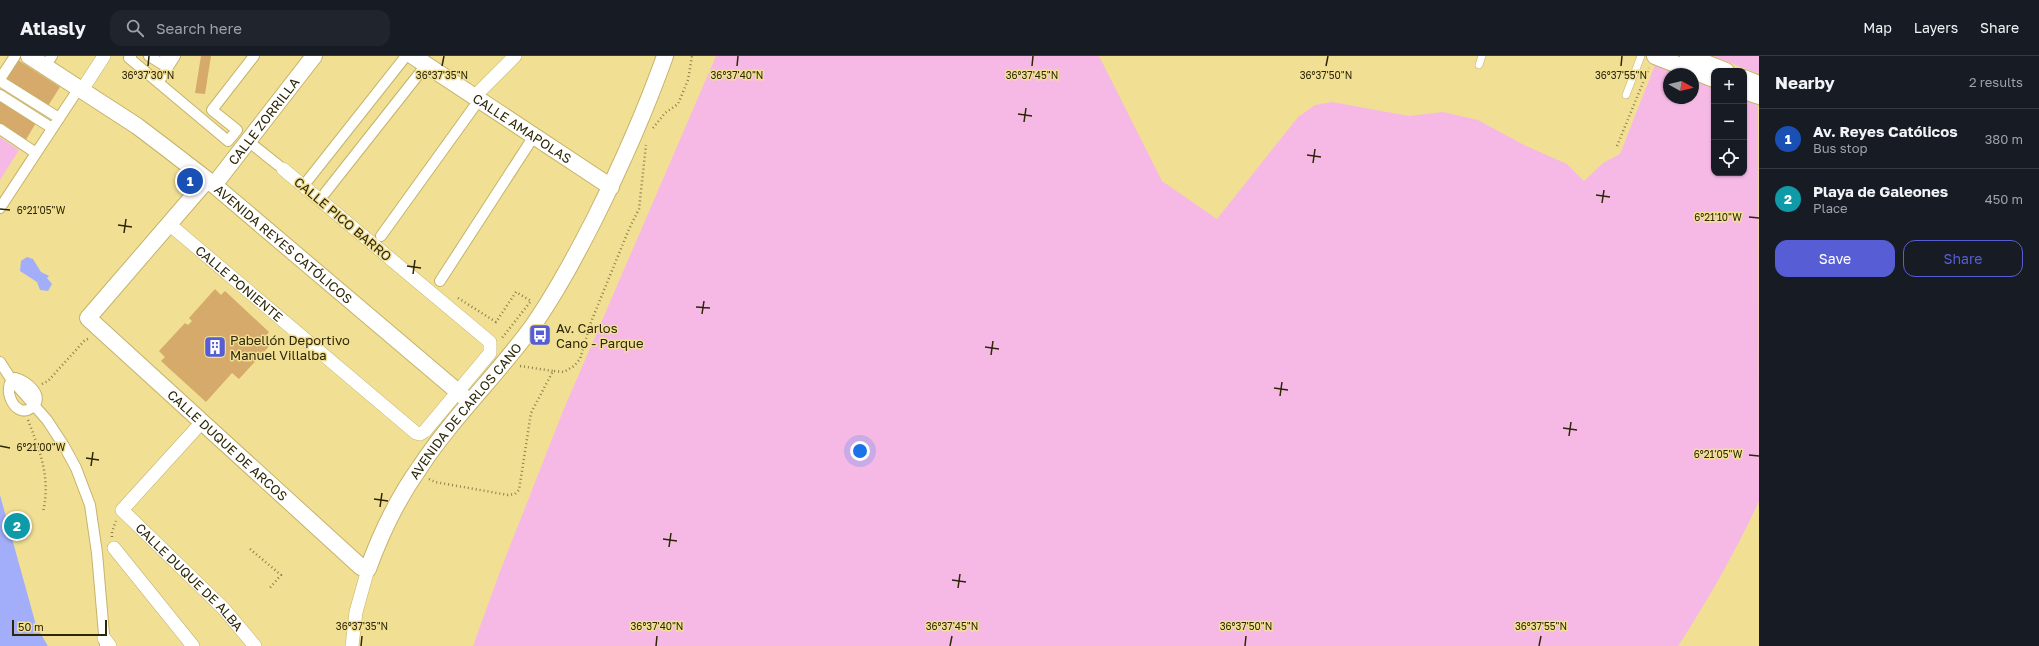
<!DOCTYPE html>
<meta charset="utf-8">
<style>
:root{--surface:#171b24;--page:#20242c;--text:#f1f3f6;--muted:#9ea1a6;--line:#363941;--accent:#575dd4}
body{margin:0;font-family:"Golos Text",sans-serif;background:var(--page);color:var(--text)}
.controls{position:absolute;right:12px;top:12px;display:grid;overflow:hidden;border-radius:8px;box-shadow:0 1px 3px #0004}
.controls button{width:36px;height:36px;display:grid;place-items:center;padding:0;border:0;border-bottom:1px solid var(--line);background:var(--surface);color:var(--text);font:20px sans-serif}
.compass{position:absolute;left:1663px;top:12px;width:36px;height:36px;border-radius:50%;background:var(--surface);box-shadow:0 1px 3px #0004;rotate:98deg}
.scale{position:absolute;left:12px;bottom:10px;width:95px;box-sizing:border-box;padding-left:4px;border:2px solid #2e2707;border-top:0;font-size:11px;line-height:14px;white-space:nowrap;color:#2e2707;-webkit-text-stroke:3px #f1df94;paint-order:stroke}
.you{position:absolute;left:860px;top:395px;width:14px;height:14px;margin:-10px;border:3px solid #fff;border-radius:50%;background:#1a73e8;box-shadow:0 0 0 6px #1a73e833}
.badge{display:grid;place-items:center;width:26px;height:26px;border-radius:50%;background:var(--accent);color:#fff;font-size:13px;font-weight:700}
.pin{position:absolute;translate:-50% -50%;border:2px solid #fff;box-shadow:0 1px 4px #0006}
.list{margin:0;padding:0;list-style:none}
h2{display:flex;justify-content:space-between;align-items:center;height:52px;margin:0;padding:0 16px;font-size:17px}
h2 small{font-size:13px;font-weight:400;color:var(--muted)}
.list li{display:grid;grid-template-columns:26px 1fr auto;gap:12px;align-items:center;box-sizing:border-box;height:60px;padding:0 16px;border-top:1px solid var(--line)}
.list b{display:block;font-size:15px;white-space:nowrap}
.list p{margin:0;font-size:13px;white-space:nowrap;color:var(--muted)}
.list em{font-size:13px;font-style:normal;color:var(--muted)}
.actions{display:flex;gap:8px;padding:12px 16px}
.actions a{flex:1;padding:9px 0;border:1px solid var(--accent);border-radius:12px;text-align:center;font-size:14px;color:var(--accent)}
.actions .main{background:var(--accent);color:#fff}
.icon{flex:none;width:22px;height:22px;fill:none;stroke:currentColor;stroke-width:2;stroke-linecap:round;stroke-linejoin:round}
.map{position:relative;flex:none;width:1759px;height:590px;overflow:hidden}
header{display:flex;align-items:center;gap:24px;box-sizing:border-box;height:56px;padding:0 20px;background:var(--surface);border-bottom:1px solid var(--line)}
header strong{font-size:19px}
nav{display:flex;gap:22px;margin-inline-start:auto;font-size:14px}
.search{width:280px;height:36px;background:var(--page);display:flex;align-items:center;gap:10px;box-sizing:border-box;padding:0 14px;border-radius:12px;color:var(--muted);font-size:15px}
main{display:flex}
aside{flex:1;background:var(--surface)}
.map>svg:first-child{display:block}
.green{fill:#f6b9e6}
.water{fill:#a2aefa}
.pier{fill:#f1df94}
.building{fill:#d5aa6a}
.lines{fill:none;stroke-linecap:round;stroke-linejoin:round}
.service-casing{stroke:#c5b36a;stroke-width:8}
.pedestrian-casing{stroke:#c5b36a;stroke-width:12}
.minor-casing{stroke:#c5b36a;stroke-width:14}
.tertiary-casing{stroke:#c5b36a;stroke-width:18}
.path{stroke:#8b7f4a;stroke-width:2.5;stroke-dasharray:1 3;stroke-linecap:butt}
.service{stroke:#fff;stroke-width:7}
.pedestrian{stroke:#fff;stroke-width:10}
.minor{stroke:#fff;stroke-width:13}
.tertiary{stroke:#fff;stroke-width:16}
.ticks{fill:none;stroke:#2e2707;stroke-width:1.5}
.labels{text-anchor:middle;stroke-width:3;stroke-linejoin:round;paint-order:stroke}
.street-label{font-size:13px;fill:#2e2707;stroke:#f1df94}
.poi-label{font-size:13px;fill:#2e2707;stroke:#f1df94;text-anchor:start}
.ticks-label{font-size:10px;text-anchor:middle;fill:#2e2707;stroke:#f1df94;stroke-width:3;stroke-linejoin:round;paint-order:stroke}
</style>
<header>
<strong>Atlasly</strong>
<div class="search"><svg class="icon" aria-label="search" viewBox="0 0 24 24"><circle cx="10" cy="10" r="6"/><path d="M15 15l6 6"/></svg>Search here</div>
<nav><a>Map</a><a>Layers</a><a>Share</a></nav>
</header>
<main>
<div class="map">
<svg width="1759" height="590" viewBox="0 0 1759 590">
<rect width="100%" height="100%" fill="#f1df94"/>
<!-- green -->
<g class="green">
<path d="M716,0H1099L1162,125L1217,163L1298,61L1315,49L1332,46L1409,60L1443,56L1478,64L1522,88L1567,108L1584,125L1603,107L1620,98L1655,9L1677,18H1669V42H1693V24L1714,32V117H1744V44L1758,49L1759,445C1736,495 1708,544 1678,590H473L499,518L563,355Z"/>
<polygon points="1713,0 1759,0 1759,18"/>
<polygon points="0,81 19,94 0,124"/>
</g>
<!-- water -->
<g class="water">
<polygon points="27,201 33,203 41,216 49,220 47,222 52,228 48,235 40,234 37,226 20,215 21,205"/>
<polygon points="0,439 36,569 48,590 0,590"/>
</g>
<!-- pier -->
<polygon class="pier" points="24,516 38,569 50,590 48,590 36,569"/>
<!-- building -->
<g class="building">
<polygon points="201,0 211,0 205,38 195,37"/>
<polygon points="15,2 60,31 46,53 1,24"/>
<polygon points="0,41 37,65 24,87 0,72"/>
<polygon points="215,233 221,239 225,235 269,276 265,281 272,287 239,323 232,317 206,346 161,305 165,301 159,295 185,267 188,269 192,265 189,262"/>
</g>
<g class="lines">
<!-- service casing -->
<g class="service-casing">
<g id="service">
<polyline points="1479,9 1482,0"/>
<polyline points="1626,39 1641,0"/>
</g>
</g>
<!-- pedestrian casing -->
<g class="pedestrian-casing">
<g id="pedestrian">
<polyline points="131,0 129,2 228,85 237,74 212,54 254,0"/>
<polyline points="149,0 162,8 166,0"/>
<polyline points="45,10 52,0"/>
<polyline points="161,22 175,0"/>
<polyline points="0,23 15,0"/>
<polyline points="0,25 59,62"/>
<polyline points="0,39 52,72"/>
<polyline points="0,73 36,97"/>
<polyline points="248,85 278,109"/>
<polyline points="308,124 406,0"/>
<polyline points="325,137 426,9"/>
<polyline points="0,152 79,32"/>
<polyline points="381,180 479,44"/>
<polyline points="440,225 534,80"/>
<polyline points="0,306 11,323 47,364 64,390 76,412 90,449 97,497 105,590"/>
<path d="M15,322C26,324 47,341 31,352C15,364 0,330 15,322Z"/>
</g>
</g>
<!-- minor casing -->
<g class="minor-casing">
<g id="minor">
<polyline points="82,34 104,0"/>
<polyline points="474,41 515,0"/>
<path id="s1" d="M169,168L416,377L420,378L425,375L490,297V286L283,113"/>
<path id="s2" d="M202,366L122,454L223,552L255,590"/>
<polyline points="114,492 193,590"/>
<polyline points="104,582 110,590"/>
<polyline points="352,590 356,556 368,513"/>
</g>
</g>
<!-- tertiary casing -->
<g class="tertiary-casing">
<g id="tertiary">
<path id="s3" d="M29,0L137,70L166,92L214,129L470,346"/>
<path id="s4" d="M413,0L611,131"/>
<polyline points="1655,0 1714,23"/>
<polyline points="1688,0 1726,15"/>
<polyline points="1744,22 1759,28"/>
<polyline points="1744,35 1759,40"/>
<path id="s5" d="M207,124L88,262L361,511L368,513C381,477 398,442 420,411C453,361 497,319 532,271C556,237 575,201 594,164C621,110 645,56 665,0"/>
<path id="s6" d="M214,129L314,0"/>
</g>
</g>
<!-- path -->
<g class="path">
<polyline points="653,72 665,57 678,48 688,24 692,0"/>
<polyline points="1617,90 1649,12"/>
<polyline points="458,242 496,266 516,236 531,245 502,282"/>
<polyline points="520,310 553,315"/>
<polyline points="42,328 48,325 85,284 90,282"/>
<path d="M28,364C40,396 51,421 43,456"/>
<polyline points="429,423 435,426 508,439 515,438 519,434 531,357 553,315 564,316 574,310 580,303 591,266 629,173 639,153 646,89"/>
<polyline points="112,481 112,476 116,465"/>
<polyline points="250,493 281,519 269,533"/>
</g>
<!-- service -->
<use href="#service" class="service"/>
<!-- pedestrian -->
<use href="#pedestrian" class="pedestrian"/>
<!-- minor -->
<use href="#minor" class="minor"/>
<!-- tertiary -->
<use href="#tertiary" class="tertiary"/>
</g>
<!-- ticks -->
<path class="ticks" d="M148,10L149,0M442,10L444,0M737,10L738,0M1032,10L1033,0M1326,10L1328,0M1621,10L1622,0M1018,58L1032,60M1024,66L1026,52M1307,99L1321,101M1313,107L1315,93M1596,139L1610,141M1602,147L1604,134M0,153L10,154M1749,161L1759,162M118,169L132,171M124,177L126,163M407,210L421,212M413,218L415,204M696,251L710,252M702,258L704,245M985,291L999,293M991,299L993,285M1274,332L1288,334M1280,340L1282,326M1563,372L1577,374M1569,380L1571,366M0,390L10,392M1749,399L1759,400M86,402L99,404M91,410L93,396M374,443L388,445M380,451L382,437M663,483L677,485M669,491L671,477M952,524L966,526M958,532L960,518M361,590L362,580M656,590L657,580M950,590L952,580M1245,590L1246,580M1539,590L1541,580"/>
<!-- icons -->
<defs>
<g id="bus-square" transform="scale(1.15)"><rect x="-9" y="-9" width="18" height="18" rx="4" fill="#575dd4" stroke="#f1df94"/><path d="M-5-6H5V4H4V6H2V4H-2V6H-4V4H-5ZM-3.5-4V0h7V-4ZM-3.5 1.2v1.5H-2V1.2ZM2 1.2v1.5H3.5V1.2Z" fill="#fff"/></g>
<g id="building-square" transform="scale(1.15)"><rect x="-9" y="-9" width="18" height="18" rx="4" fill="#575dd4" stroke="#f1df94"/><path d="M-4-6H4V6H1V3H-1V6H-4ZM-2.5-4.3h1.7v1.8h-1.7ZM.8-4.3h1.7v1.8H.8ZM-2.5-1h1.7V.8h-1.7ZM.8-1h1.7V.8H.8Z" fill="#fff"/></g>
</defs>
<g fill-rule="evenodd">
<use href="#bus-square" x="540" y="279"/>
<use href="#building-square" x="215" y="291"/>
</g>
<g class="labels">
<!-- street labels -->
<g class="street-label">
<text dy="5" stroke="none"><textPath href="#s6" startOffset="81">CALLE ZORRILLA</textPath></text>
<text dy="5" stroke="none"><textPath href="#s4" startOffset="131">CALLE AMAPOLAS</textPath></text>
<text transform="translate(343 163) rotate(40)" y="5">CALLE PICO BARRO</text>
<text dy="5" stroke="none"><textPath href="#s3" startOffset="317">AVENIDA REYES CATÓLICOS</textPath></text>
<text dy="5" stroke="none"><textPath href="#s1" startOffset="92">CALLE PONIENTE</textPath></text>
<text dy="5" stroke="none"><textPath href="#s5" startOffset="746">AVENIDA DE CARLOS CANO</textPath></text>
<text dy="5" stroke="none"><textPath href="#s5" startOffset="371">CALLE DUQUE DE ARCOS</textPath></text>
<text dy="5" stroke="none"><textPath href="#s2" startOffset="214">CALLE DUQUE DE ALBA</textPath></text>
</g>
<!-- poi labels -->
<g class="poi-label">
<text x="556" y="277">Av. Carlos<tspan x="556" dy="15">Cano - Parque</tspan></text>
<text x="230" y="289">Pabellón Deportivo<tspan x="230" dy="15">Manuel Villalba</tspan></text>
</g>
</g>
<g class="ticks-label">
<text x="148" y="23">36°37'30"N</text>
<text x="442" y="23">36°37'35"N</text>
<text x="737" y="23">36°37'40"N</text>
<text x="1032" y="23">36°37'45"N</text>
<text x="1326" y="23">36°37'50"N</text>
<text x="1621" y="23">36°37'55"N</text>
<text x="41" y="158">6°21'05"W</text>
<text x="1718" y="165">6°21'10"W</text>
<text x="41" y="395">6°21'00"W</text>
<text x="1718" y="402">6°21'05"W</text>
<text x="362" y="574">36°37'35"N</text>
<text x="657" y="574">36°37'40"N</text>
<text x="952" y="574">36°37'45"N</text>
<text x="1246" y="574">36°37'50"N</text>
<text x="1541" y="574">36°37'55"N</text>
</g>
</svg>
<div class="controls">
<button>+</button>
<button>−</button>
<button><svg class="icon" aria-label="locate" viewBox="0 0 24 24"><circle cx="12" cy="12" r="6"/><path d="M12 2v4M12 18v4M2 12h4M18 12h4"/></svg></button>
</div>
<svg class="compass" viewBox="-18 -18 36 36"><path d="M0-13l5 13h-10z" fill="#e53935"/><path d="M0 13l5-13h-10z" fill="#9ea1a6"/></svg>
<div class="scale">50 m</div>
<div class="you"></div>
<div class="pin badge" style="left:190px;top:125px;background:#1a4fb4">1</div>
<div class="pin badge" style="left:17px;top:470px;background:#0f9aa8">2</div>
</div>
<aside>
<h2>Nearby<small>2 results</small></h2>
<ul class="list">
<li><span class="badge" style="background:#1a4fb4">1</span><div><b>Av. Reyes Católicos</b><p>Bus stop</p></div><em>380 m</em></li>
<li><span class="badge" style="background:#0f9aa8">2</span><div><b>Playa de Galeones</b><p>Place</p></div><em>450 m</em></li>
</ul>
<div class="actions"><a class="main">Save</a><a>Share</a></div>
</aside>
</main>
